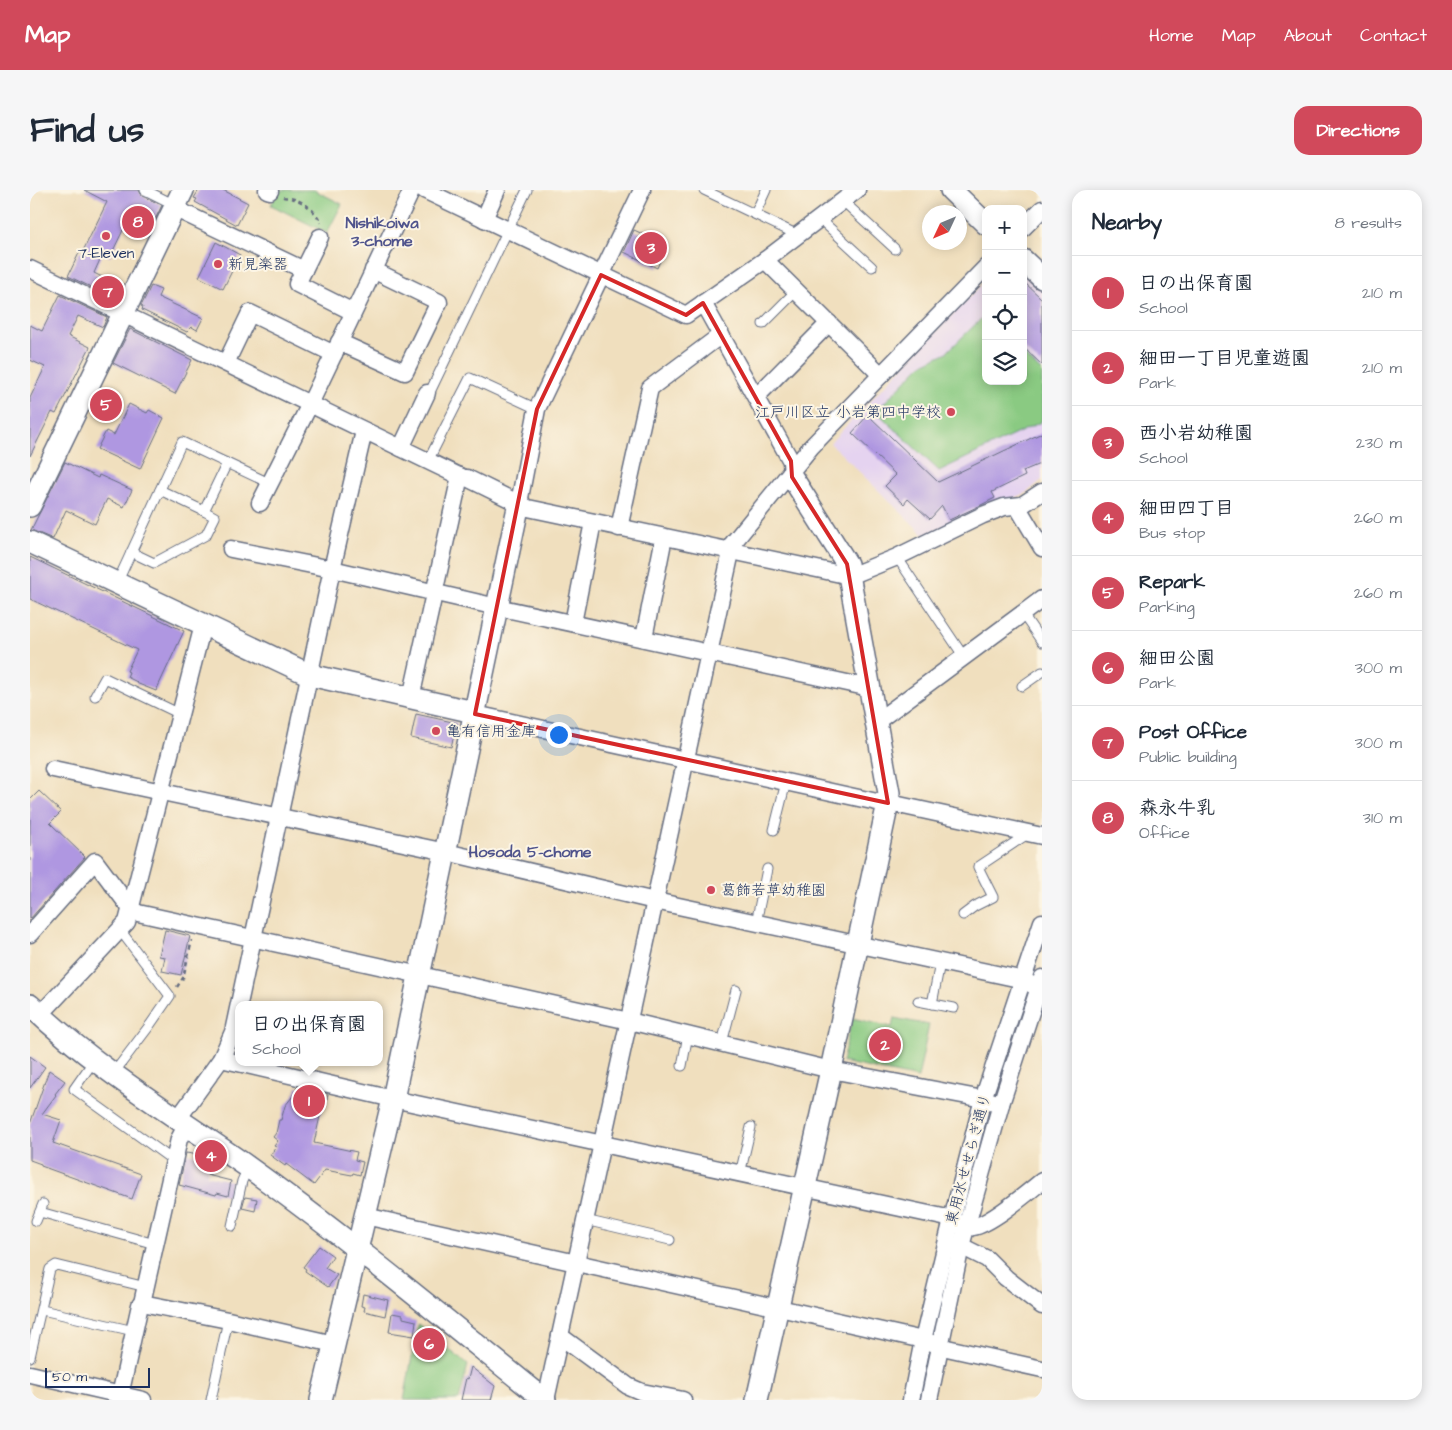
<!DOCTYPE html>
<meta charset="utf-8">
<style>
:root{--surface:#fff;--page:#f6f6f7;--text:#1f2937;--muted:#747a83;--line:#e0e1e3;--accent:#d1495b}
body{margin:0;font-family:"Architects Daughter","Klee One",sans-serif;background:var(--page);color:var(--text)}
.controls{position:absolute;right:15px;top:15px;display:grid;overflow:hidden;border-radius:10px;box-shadow:0 2px 12px #0003}
.controls button{width:45px;height:45px;display:grid;place-items:center;padding:0;border:0;border-bottom:1px solid var(--line);background:var(--surface);color:var(--text);font:25px sans-serif}
.compass{position:absolute;left:892px;top:15px;width:45px;height:45px;border-radius:50%;background:var(--surface);box-shadow:0 2px 12px #0003;rotate:226deg}
.scale{position:absolute;left:15px;bottom:12px;width:105px;box-sizing:border-box;padding-left:5px;border:2px solid #1b2f5e;border-top:0;font-size:14px;line-height:18px;white-space:nowrap;color:#1b2f5e;-webkit-text-stroke:4px #fcf5e5;paint-order:stroke}
.you{position:absolute;left:528px;top:544px;width:18px;height:18px;margin:-12px;border:4px solid #fff;border-radius:50%;background:#1a73e8;box-shadow:0 0 0 8px #1a73e833}
.badge{display:grid;place-items:center;width:32px;height:32px;border-radius:50%;background:var(--accent);color:#fff;font-size:16px;font-weight:700}
.pin{position:absolute;translate:-50% -50%;border:2px solid #fff;box-shadow:0 1px 5px #0006}
.popup{position:absolute;left:205px;top:811px;width:148px;height:65px;box-sizing:border-box;display:grid;place-content:center;border-radius:10px;background:var(--surface);filter:drop-shadow(0 1px 4px #0005);font-size:16px;white-space:nowrap;color:var(--muted)}
.popup b{font-size:19px;color:var(--text)}
.popup::after{content:'';position:absolute;left:50%;top:100%;margin-left:-10px;border:10px solid transparent;border-top-color:var(--surface)}
.list{margin:0;padding:0;list-style:none}
h2{display:flex;justify-content:space-between;align-items:center;height:65px;margin:0;padding:0 20px;font-size:21px}
h2 small{font-size:16px;font-weight:400;color:var(--muted)}
.list li{display:grid;grid-template-columns:32px 1fr auto;gap:15px;align-items:center;box-sizing:border-box;height:75px;padding:0 20px;border-top:1px solid var(--line)}
.list b{display:block;font-size:19px;white-space:nowrap}
.list p{margin:0;font-size:16px;white-space:nowrap;color:var(--muted)}
.list em{font-size:16px;font-style:normal;color:var(--muted)}
.icon{flex:none;width:28px;height:28px;fill:none;stroke:currentColor;stroke-width:2;stroke-linecap:round;stroke-linejoin:round}
.map{position:relative;flex:none;width:1012px;height:1210px;overflow:hidden;border-radius:15px}
header{display:flex;align-items:center;gap:30px;box-sizing:border-box;height:70px;padding:0 25px;background:var(--accent);color:#fff}
header strong{font-size:24px}
nav{display:flex;gap:28px;margin-inline-start:auto;font-size:18px}
.intro{display:flex;align-items:center;justify-content:space-between;box-sizing:border-box;height:120px;padding:0 30px}
h1{margin:0;font-size:35px}
.button{padding:12px 22px;border-radius:15px;background:var(--accent);color:#fff;font-size:18px;font-weight:700}
main{display:flex;gap:30px;padding:0 30px}
aside{flex:1;background:var(--surface);border-radius:15px;box-shadow:0 2px 12px #0003}
.map>svg:first-child{display:block}
.built{fill:#e5d3f0}
.green{fill:#8aca82;stroke:#527c70}
.building{fill:#af97e1}
.lines{fill:none;stroke-linecap:round;stroke-linejoin:round}
.service-casing{stroke:#666d80;stroke-width:11}
.minor-casing{stroke:#666d80;stroke-width:19}
.tertiary-casing{stroke:#666d80;stroke-width:24}
.path{stroke:#666d80;stroke-width:2.5;stroke-dasharray:4 4;stroke-linecap:butt}
.service{stroke:#fff;stroke-width:9}
.minor{stroke:#fff;stroke-width:16}
.tertiary{stroke:#fff;stroke-width:21}
.marked{fill:none;stroke:#d62828;stroke-width:4;stroke-linejoin:round}
.poi-dot{fill:#d1495b;stroke:#fcf5e5;stroke-width:2}
.labels{text-anchor:middle;stroke-width:4;stroke-linejoin:round;paint-order:stroke}
.poi-label{font-size:15px;fill:#1b2f5e;stroke:#fcf5e5;text-anchor:start}
.street-label{font-size:15px;fill:#1b2f5e;stroke:#fcf5e5}
.neighbourhood-label{font-size:16px;font-weight:bold;fill:#4f538c;stroke:#fcf5e5}
</style>
<header>
<strong>Map</strong>
<nav><a>Home</a><a>Map</a><a>About</a><a>Contact</a></nav>
</header>
<div class="intro"><h1>Find us</h1><a class="button">Directions</a></div>
<main>
<div class="map">
<svg width="1012" height="1210" viewBox="0 0 1012 1210">
<rect width="100%" height="100%" fill="#fcf5e5"/>
<filter id="ink" filterUnits="userSpaceOnUse"><feTurbulence type="fractalNoise" baseFrequency=".02" numOctaves="2"/><feDisplacementMap in="SourceGraphic" scale="10" xChannelSelector="R" yChannelSelector="G"/><feConvolveMatrix kernelMatrix="1 2 1 2 8 2 1 2 1" color-interpolation-filters="sRGB"/></filter>
<filter id="wash" filterUnits="userSpaceOnUse"><feTurbulence type="fractalNoise" baseFrequency=".0096" numOctaves="4" result="noise"/><feDisplacementMap in="SourceGraphic" scale="20" xChannelSelector="R" yChannelSelector="G"/><feGaussianBlur stdDeviation="1.12" result="paint"/><feColorMatrix in="noise" values="0 0 0 0 0 0 0 0 0 0 0 0 0 0 0 0 0 1.4 0 .05"/><feComposite in="paint" operator="in"/></filter>
<g filter="url(#wash)">
<rect width="100%" height="100%" fill="#f0dfbe"/>
<!-- built -->
<polygon class="built" points="993,83 1012,101 1012,290 996,303 894,345 800,253 956,90 956,191 993,191"/>
<!-- green -->
<g class="green">
<polygon points="249,0 284,0 312,14 297,43 241,15"/>
<polygon points="954,126 956,128 956,191 993,191 993,164 1012,182 1012,228 1011,232 909,281 850,225 851,216 891,175 917,162"/>
<polygon points="822,828 862,837 864,828 899,835 888,888 812,872"/>
<polygon points="388,1134 438,1175 429,1210 374,1210"/>
</g>
<g id="blocks">
<!-- building -->
<g class="building">
<polygon points="54,0 109,0 112,6 132,15 118,44 96,34 80,67 73,63 64,83 92,97 86,109 38,86 50,61 52,63 77,12"/>
<polygon points="169,0 193,0 218,13 207,35 165,12 167,9 164,8"/>
<polygon points="604,40 637,55 627,78 594,62"/>
<polygon points="186,52 210,65 193,99 169,87"/>
<polygon points="993,91 1012,109 1012,175 993,157"/>
<polygon points="121,96 131,100 128,107 173,128 167,140 162,137 157,142 112,120 113,117 111,116"/>
<polygon points="30,105 77,127 73,137 48,126 38,146 60,157 26,224 22,222 0,266 0,208 15,177 0,170 0,135 12,141"/>
<polygon points="100,139 162,170 145,204 83,173"/>
<polygon points="99,214 117,223 119,220 134,228 110,279 67,259 76,241 84,245"/>
<polygon points="838,225 908,292 1012,243 1012,273 993,281 995,286 962,302 965,308 949,316 919,330 912,316 900,329 878,309 874,314 855,296 866,285 822,243"/>
<polygon points="35,272 68,288 69,285 102,300 94,317 77,309 65,334 36,320 23,349 1,340"/>
<polygon points="0,367 154,441 126,501 106,493 107,492 97,487 99,482 97,481 107,460 0,409"/>
<polygon points="386,524 427,533 421,557 381,548"/>
<polygon points="9,601 31,622 20,633 55,667 0,729 0,610"/>
<polygon points="135,740 160,746 151,785 132,781 135,767 129,766"/>
<polygon points="0,866 15,877 0,898"/>
<polygon points="19,880 35,891 25,904 26,905 12,924 31,930 23,953 111,984 102,1009 11,976 11,974 0,970 0,934"/>
<polygon points="267,897 298,904 296,913 293,913 284,953 327,962 325,970 333,972 330,985 323,983 322,985 295,980 284,995 256,974 255,976 240,965 246,957 244,956 248,951 243,947 246,943 249,930 251,930 255,916 266,902"/>
<polygon points="156,963 163,964 179,976 177,985 201,991 198,1006 187,1003 186,1005 149,995"/>
<polygon points="215,1007 227,1009 225,1021 212,1018"/>
<polygon points="289,1056 303,1066 295,1078 307,1085 298,1097 275,1081 276,1079 273,1077"/>
<polygon points="333,1104 358,1110 355,1126 334,1121 335,1117 331,1116"/>
<polygon points="362,1123 373,1125 373,1128 386,1131 384,1146 359,1142"/>
<polygon points="441,1177 465,1196 461,1210 431,1210 436,1188 438,1189"/>
</g>
</g>
</g>
<g filter="url(#ink)">
<use href="#blocks" fill-opacity="0" stroke="#666d80" stroke-width="1"/>
<g class="lines">
<!-- service casing -->
<g class="service-casing">
<g id="service">
<polyline points="115,0 137,11 145,17"/>
<polyline points="674,0 768,45"/>
<polyline points="813,11 865,59"/>
<polyline points="725,24 736,0"/>
<polyline points="790,29 842,77"/>
<polyline points="733,134 766,101"/>
<polyline points="397,203 400,202 497,0"/>
<polyline points="398,271 440,188 507,219"/>
<polyline points="130,300 174,321"/>
<polyline points="101,362 124,373 176,345 185,327 174,321 197,273"/>
<polyline points="867,367 934,467"/>
<polyline points="87,393 152,252 239,293"/>
<polyline points="992,423 1012,452"/>
<polyline points="992,496 1012,482"/>
<polyline points="65,506 75,488 150,524"/>
<polyline points="744,640 756,592"/>
<polyline points="933,725 945,716 963,707 948,677 999,643"/>
<polyline points="726,733 737,679"/>
<polyline points="888,811 924,818"/>
<polyline points="902,814 910,773"/>
<polyline points="692,853 706,800"/>
<polyline points="65,869 44,899 144,971"/>
<polyline points="652,876 658,845"/>
<polyline points="83,884 120,835 140,806 90,740"/>
<polyline points="710,984 721,937"/>
<polyline points="10,1022 125,1054"/>
<polyline points="555,1030 640,1050"/>
<polyline points="6,1031 13,1014"/>
<polyline points="202,1036 212,991 218,978"/>
<polyline points="12,1120 104,1141"/>
<polyline points="0,1167 20,1079 26,1075 116,1097"/>
<polyline points="181,1210 198,1130"/>
</g>
</g>
<!-- minor casing -->
<g class="minor-casing">
<g id="minor">
<polyline points="237,0 240,1"/>
<polyline points="394,0 656,125 735,70 827,0"/>
<polyline points="145,17 152,22 274,80"/>
<polyline points="454,29 467,0"/>
<polyline points="993,38 1012,19"/>
<polyline points="290,47 267,94 323,122"/>
<polyline points="735,70 851,185"/>
<polyline points="0,79 433,288 437,288 498,318 820,386 867,367 953,325 974,317 992,315 1012,302"/>
<polyline points="673,113 761,271 762,287"/>
<polyline points="309,152 375,182 409,112 343,80"/>
<polyline points="196,173 220,123 304,164"/>
<polyline points="726,207 799,133"/>
<polyline points="371,258 397,203"/>
<polyline points="230,313 280,214 382,0"/>
<polyline points="489,313 507,219 612,0"/>
<polyline points="987,316 1012,358"/>
<polyline points="589,338 620,198 691,145"/>
<polyline points="201,359 302,379 467,417 840,498"/>
<polyline points="543,433 563,332"/>
<polyline points="614,448 634,347"/>
<polyline points="381,508 430,286"/>
<polyline points="445,524 847,612 869,615 1012,646"/>
<polyline points="846,532 1012,409"/>
<polyline points="23,579 416,662 625,711 994,790 1012,801"/>
<polyline points="0,744 65,671 101,719 108,723 599,831 801,880 953,909 971,914"/>
<polyline points="10,825 97,732 173,435"/>
<path d="M191,869L363,909L922,1029C928,1033 935,1038 943,1037C961,1034 997,1003 1012,991"/>
<polyline points="147,930 191,869 203,842 302,379 334,241"/>
<polyline points="335,1026 893,1150 917,1158 1012,1179"/>
<polyline points="931,1056 957,1069 976,1088 1012,1116"/>
<polyline points="112,1113 198,1130 304,1154"/>
<polyline points="530,1146 598,1196 612,1202 653,1210"/>
<polyline points="0,1184 113,1210"/>
<polyline points="89,1210 110,1115 112,1113 149,949 156,936"/>
<polyline points="516,1210 703,353 781,257 956,77"/>
<polyline points="881,1210 893,1150 922,1029 953,909 1012,732"/>
<polyline points="899,1210 931,1056 971,914 1012,788"/>
</g>
</g>
<!-- tertiary casing -->
<g class="tertiary-casing">
<g id="tertiary">
<polyline points="921,0 956,34"/>
<polyline points="993,70 1012,88"/>
<polyline points="0,316 153,0"/>
<polyline points="0,352 280,485 435,520 445,524"/>
<path d="M0,815C65,878 144,925 218,977C320,1050 417,1131 515,1210"/>
<polyline points="291,1210 363,909 489,313"/>
<polyline points="727,1210 801,880 858,613 859,603 817,374 762,287"/>
</g>
</g>
<!-- path -->
<g class="path">
<path d="M253,7C255,8 258,7 260,8C273,10 287,22 291,33"/>
<polyline points="147,797 153,788 162,750"/>
</g>
<!-- service -->
<use href="#service" class="service"/>
<!-- minor -->
<use href="#minor" class="minor"/>
<!-- tertiary -->
<use href="#tertiary" class="tertiary"/>
</g>
</g>
<!-- marked area -->
<path class="marked" d="M571,85L656,125L673,113L761,271L762,287L817,374L858,613L445,524L507,219Z"/>
<!-- markers -->
<g class="poi-dot">
<circle cx="76" cy="46" r="5"/>
<circle cx="188" cy="74" r="5"/>
<circle cx="921" cy="222" r="5"/>
<circle cx="406" cy="541" r="5"/>
<circle cx="681" cy="700" r="5"/>
</g>
<g class="labels">
<!-- poi labels -->
<g class="poi-label">
<text x="76" y="68" text-anchor="middle">7-Eleven</text>
<text x="198" y="79">新見楽器</text>
<text x="911" y="227" text-anchor="end">江戸川区立 小岩第四中学校</text>
<text x="416" y="546">亀有信用金庫</text>
<text x="691" y="705">葛飾若草幼稚園</text>
</g>
<!-- street labels -->
<g class="street-label">
<text transform="translate(938 969) rotate(-75)" y="5">東用水せせらぎ通り</text>
</g>
<!-- neighbourhood labels -->
<g class="neighbourhood-label">
<text x="352" y="38">Nishikoiwa<tspan x="352" dy="18">3-chome</tspan></text>
<text x="500" y="667">Hosoda 5-chome</text>
</g>
</g>
</svg>
<div class="controls">
<button>+</button>
<button>−</button>
<button><svg class="icon" aria-label="locate" viewBox="0 0 24 24"><circle cx="12" cy="12" r="6"/><path d="M12 2v4M12 18v4M2 12h4M18 12h4"/></svg></button>
<button><svg class="icon" aria-label="layers" viewBox="0 0 24 24"><path d="M12 4l9 5-9 5-9-5zM3 14l9 5 9-5"/></svg></button>
</div>
<svg class="compass" viewBox="-18 -18 36 36"><path d="M0-13l5 13h-10z" fill="#e53935"/><path d="M0 13l5-13h-10z" fill="#747a83"/></svg>
<div class="scale">50 m</div>
<div class="you"></div>
<div class="pin badge" style="left:279px;top:911px">1</div>
<div class="popup"><b>日の出保育園</b>School</div>
<div class="pin badge" style="left:855px;top:855px">2</div>
<div class="pin badge" style="left:621px;top:58px">3</div>
<div class="pin badge" style="left:181px;top:966px">4</div>
<div class="pin badge" style="left:76px;top:215px">5</div>
<div class="pin badge" style="left:399px;top:1154px">6</div>
<div class="pin badge" style="left:78px;top:102px">7</div>
<div class="pin badge" style="left:108px;top:32px">8</div>
</div>
<aside>
<h2>Nearby<small>8 results</small></h2>
<ul class="list">
<li><span class="badge">1</span><div><b>日の出保育園</b><p>School</p></div><em>210 m</em></li>
<li><span class="badge">2</span><div><b>細田一丁目児童遊園</b><p>Park</p></div><em>210 m</em></li>
<li><span class="badge">3</span><div><b>西小岩幼稚園</b><p>School</p></div><em>230 m</em></li>
<li><span class="badge">4</span><div><b>細田四丁目</b><p>Bus stop</p></div><em>260 m</em></li>
<li><span class="badge">5</span><div><b>Repark</b><p>Parking</p></div><em>260 m</em></li>
<li><span class="badge">6</span><div><b>細田公園</b><p>Park</p></div><em>300 m</em></li>
<li><span class="badge">7</span><div><b>Post Office</b><p>Public building</p></div><em>300 m</em></li>
<li><span class="badge">8</span><div><b>森永牛乳</b><p>Office</p></div><em>310 m</em></li>
</ul>
</aside>
</main>
